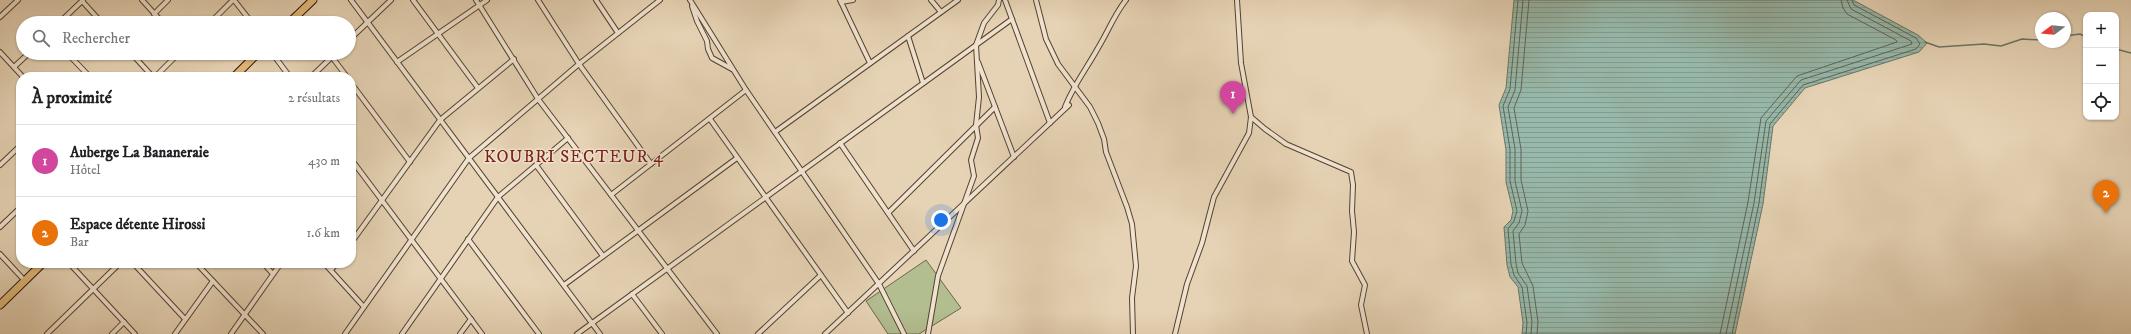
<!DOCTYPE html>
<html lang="fr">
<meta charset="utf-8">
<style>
:root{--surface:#fff;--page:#f2f2f2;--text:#202124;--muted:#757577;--line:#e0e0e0;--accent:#111827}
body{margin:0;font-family:"IM FELL DW Pica",serif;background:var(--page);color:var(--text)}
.controls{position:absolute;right:12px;top:12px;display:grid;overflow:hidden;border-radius:8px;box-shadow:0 1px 3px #0004}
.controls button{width:36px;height:36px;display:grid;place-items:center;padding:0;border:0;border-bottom:1px solid var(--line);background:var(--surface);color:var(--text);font:20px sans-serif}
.compass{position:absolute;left:2035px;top:12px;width:36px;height:36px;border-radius:50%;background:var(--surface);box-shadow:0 1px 3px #0004;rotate:254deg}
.you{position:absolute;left:941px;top:220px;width:14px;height:14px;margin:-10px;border:3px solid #fff;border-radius:50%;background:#1a73e8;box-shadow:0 0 0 6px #1a73e833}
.badge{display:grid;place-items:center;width:26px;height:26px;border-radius:50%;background:var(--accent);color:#fff;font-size:13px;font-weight:700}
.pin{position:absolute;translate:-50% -33px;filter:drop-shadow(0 1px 2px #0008)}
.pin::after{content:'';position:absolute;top:21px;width:14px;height:12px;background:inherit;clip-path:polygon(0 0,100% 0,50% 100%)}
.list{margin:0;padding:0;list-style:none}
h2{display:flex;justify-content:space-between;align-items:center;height:52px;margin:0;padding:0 16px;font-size:17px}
h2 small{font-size:13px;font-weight:400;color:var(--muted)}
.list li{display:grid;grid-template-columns:26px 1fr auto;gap:12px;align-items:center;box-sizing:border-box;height:72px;padding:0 16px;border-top:1px solid var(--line)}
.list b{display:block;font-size:15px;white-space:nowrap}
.list p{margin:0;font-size:13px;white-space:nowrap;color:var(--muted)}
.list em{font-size:13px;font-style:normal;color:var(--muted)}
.icon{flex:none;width:22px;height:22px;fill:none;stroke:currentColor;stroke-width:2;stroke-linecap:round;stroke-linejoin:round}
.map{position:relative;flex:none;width:2131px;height:334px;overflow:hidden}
.search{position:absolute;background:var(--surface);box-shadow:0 1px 3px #0004;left:16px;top:16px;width:340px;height:44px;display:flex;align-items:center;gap:10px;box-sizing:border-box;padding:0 14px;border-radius:22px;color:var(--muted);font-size:15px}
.panel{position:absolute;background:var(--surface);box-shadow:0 1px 3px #0004;left:16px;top:72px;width:340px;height:196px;border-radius:16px}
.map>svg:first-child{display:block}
.pitch{fill:#b2bd90;stroke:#6b6848}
.water{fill:url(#water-rules);stroke:#697666}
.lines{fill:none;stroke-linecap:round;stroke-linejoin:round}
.shore{stroke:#5e6556;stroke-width:1}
.stream{stroke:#697666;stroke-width:1.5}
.street-casing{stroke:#54422e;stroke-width:6}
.highway-casing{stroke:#241201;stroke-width:9}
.street{stroke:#efe2cf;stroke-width:4}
.highway{stroke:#e3ba7a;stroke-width:7}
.labels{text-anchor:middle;stroke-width:3;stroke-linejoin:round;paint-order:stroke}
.quarter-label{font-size:17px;letter-spacing:1px;fill:#7a1f14;stroke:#efe2cf}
</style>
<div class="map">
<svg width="2131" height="334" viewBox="0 0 2131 334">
<defs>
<pattern id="water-rules" width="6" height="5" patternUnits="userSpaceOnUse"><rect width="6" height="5" fill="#97b8aa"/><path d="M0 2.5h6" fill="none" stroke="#829d90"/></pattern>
</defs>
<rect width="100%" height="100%" fill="#e6d3b5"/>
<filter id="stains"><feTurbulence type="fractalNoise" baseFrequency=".005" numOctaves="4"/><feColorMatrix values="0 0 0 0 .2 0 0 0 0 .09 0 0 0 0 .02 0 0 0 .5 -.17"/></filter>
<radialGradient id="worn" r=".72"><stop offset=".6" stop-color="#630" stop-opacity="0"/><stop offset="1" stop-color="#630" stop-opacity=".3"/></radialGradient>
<!-- pitch -->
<polygon class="pitch" points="926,260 961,308 919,334 888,334 866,301"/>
<!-- water -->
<polygon class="water" points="1514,0 1853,0 1918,35 1927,43 1919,52 1805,88 1773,126 1763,204 1735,334 1522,334 1523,323 1518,287 1510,277 1507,265 1504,227 1511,220 1513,211 1506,182 1506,150 1499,105 1506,88"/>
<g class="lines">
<!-- shore -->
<g class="shore">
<polyline points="1518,0 1510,89 1503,106 1510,149 1510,181 1517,211 1514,221 1508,229 1511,264 1514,275 1522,287 1527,323 1526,334"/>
<polyline points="1523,0 1515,90 1508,107 1515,149 1515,181 1522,211 1519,223 1513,231 1516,264 1518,273 1527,286 1532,322 1531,334"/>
<polyline points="1529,0 1521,90 1514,108 1521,149 1521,180 1528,211 1525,225 1519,234 1522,263 1533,286 1538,322 1537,334"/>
<polyline points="1720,334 1748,202 1761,118 1797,76 1897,42 1896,40 1847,14 1843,8 1841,0"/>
<polyline points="1726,334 1754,203 1766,121 1801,80 1912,44 1911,41 1851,9 1847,0"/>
<polyline points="1732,334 1759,203 1770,124 1803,85 1916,49 1920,44 1916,38 1854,5 1852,0"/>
</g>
<!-- stream -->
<g class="stream">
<polyline points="2065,36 2080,34 2086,37"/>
<polyline points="1925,42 1939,47 1984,44 2001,46 2022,39 2041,40"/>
<polyline points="2116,49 2131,53"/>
</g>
<!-- street casing -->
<g class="street-casing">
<g id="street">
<polyline points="142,0 163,23"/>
<polyline points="234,0 252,23"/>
<polyline points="351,0 600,334"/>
<polyline points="413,0 478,88"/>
<polyline points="476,0 538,99 717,334"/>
<polyline points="538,0 579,64 651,164"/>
<polyline points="596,0 618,33"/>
<polyline points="690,0 746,90 879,284 904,334"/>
<polyline points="840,0 870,63"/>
<polyline points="931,0 941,12"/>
<polyline points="1005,0 1050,123"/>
<polyline points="1036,0 1046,39 1058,64 1090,107 1098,123 1104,139 1106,152 1127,207 1132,224 1136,266 1132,298 1133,334"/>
<polyline points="82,1 102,23"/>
<polyline points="841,2 853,0"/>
<polyline points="692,6 697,21 707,41 708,49 712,58 732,69"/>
<polyline points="154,14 168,0"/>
<polyline points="0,17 18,0"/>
<polyline points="59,23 83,0"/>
<polyline points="210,23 233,0"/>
<polyline points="908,36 923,83"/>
<polyline points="349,40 391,0"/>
<polyline points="0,52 23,77"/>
<polyline points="67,53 90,77"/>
<polyline points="131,53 153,77"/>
<polyline points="272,53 290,77"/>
<polyline points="332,57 347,77"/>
<polyline points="397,62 487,0"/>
<polyline points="978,62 1014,157"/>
<polyline points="14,67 29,53"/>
<polyline points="155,77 179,53"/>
<polyline points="311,77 336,53"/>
<polyline points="351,83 410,162"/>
<path d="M1065,107C1073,86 1087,68 1098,48C1108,32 1114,15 1126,0"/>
<polyline points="1251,117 1265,129 1286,144 1351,172 1353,185 1352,211 1354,232 1352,261 1365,285 1361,305 1367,334"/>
<polyline points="710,119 848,313"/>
<polyline points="775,132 958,0"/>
<polyline points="840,143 914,251"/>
<polyline points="351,159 482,334"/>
<polyline points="0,165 21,145"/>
<polyline points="536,165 603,256"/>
<polyline points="611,195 746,90"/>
<polyline points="888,213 995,107"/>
<polyline points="0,227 21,207"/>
<polyline points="468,239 539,334"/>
<polyline points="351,243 440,120 514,59"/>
<polyline points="0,254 25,281"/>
<polyline points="69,263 135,334"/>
<polyline points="133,263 185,319"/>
<polyline points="196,263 263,334"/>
<polyline points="263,263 273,274"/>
<polyline points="324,263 364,307"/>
<polyline points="331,270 337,263"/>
<polyline points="564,285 737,158"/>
<polyline points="632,294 662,334"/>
<polyline points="47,334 120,263"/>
<polyline points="112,334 124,322"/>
<polyline points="175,334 213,281"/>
<polyline points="231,334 281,263"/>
<polyline points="345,334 469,158 579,64 660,0"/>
<polyline points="402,334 498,197 568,138"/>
<polyline points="460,334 471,319"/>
<polyline points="577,334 1012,19"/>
<polyline points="758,334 821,275"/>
<polyline points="825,334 1069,105"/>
<polyline points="928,334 938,276 974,176 971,160 978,138 976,125 979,97 976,45 984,23 998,5 999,0"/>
<polyline points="1175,334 1187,284 1202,243 1214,197 1249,133 1251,117 1241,63 1237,0"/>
</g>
</g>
<!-- highway casing -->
<g class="highway-casing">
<g id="highway">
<polyline points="289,23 313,0"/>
<polyline points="234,77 258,53"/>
<polyline points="0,305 43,263"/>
</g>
</g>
<!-- street -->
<use href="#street" class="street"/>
<!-- highway -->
<use href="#highway" class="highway"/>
</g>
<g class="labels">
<!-- quarter labels -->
<g class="quarter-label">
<text x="574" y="162">KOUBRI SECTEUR 4</text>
</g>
</g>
<rect width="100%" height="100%" filter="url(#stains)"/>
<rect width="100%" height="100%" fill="url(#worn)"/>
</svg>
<div class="controls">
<button>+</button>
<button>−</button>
<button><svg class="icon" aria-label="locate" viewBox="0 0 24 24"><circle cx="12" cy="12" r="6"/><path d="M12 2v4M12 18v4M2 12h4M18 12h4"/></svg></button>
</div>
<svg class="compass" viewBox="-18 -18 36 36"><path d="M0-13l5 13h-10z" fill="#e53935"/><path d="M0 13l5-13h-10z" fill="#757577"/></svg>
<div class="you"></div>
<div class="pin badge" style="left:1233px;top:114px;background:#d1479c">1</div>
<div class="pin badge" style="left:2106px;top:213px;background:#e8710a">2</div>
<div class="search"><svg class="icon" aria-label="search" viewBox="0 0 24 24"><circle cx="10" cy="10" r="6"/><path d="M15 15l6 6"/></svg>Rechercher</div>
<section class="panel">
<h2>À proximité<small>2 résultats</small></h2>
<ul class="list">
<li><span class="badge" style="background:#d1479c">1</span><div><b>Auberge La Bananeraie</b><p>Hôtel</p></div><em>430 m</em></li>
<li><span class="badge" style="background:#e8710a">2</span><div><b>Espace détente Hirossi</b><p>Bar</p></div><em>1.6 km</em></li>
</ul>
</section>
</div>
